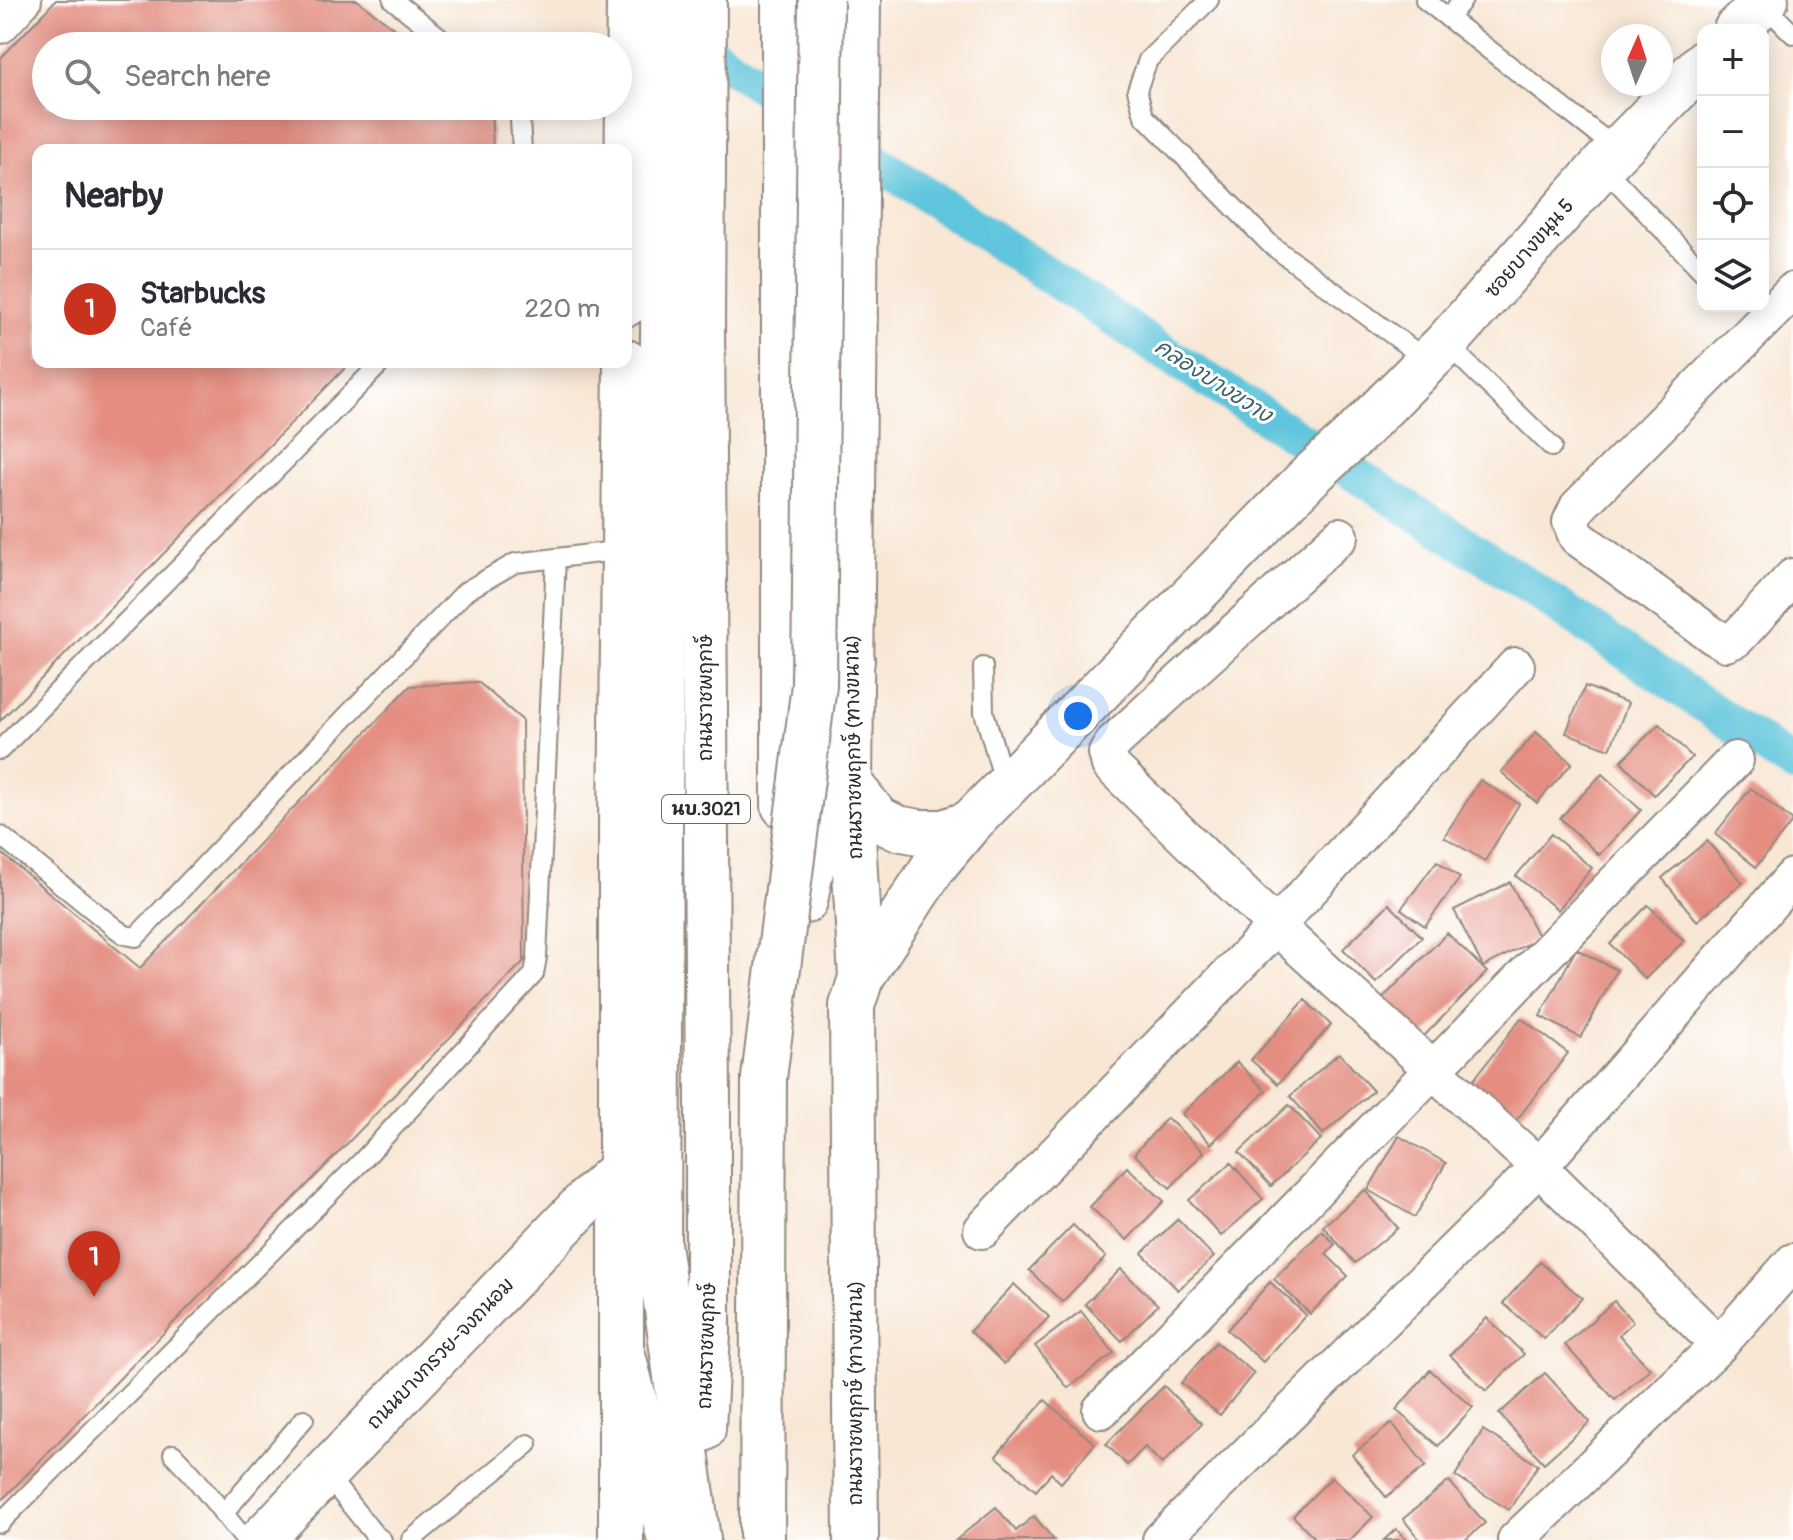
<!DOCTYPE html>
<meta charset="utf-8">
<style>
:root{--surface:#fff;--page:#f2f2f3;--text:#2b2b33;--muted:#7c7c81;--line:#e1e1e2;--accent:#c8321e}
body{margin:0;font-family:Pangolin,"Playpen Sans Thai",sans-serif;background:var(--page);color:var(--text)}
.controls{position:absolute;right:24px;top:24px;display:grid;overflow:hidden;border-radius:16px;box-shadow:0 4px 20px #0003}
.controls button{width:72px;height:72px;display:grid;place-items:center;padding:0;border:0;border-bottom:2px solid var(--line);background:var(--surface);color:var(--text);font:40px sans-serif}
.compass{position:absolute;left:1601px;top:24px;width:72px;height:72px;border-radius:50%;background:var(--surface);box-shadow:0 4px 20px #0003;rotate:3deg}
.you{position:absolute;left:1078px;top:716px;width:28px;height:28px;margin:-20px;border:6px solid #fff;border-radius:50%;background:#1a73e8;box-shadow:0 0 0 12px #1a73e833}
.badge{display:grid;place-items:center;width:52px;height:52px;border-radius:50%;background:var(--accent);color:#fff;font-size:26px;font-weight:700}
.pin{position:absolute;translate:-50% -66px;filter:drop-shadow(0 2px 4px #0008)}
.pin::after{content:'';position:absolute;top:42px;width:28px;height:24px;background:inherit;clip-path:polygon(0 0,100% 0,50% 100%)}
.list{margin:0;padding:0;list-style:none}
h2{display:flex;justify-content:space-between;align-items:center;height:104px;margin:0;padding:0 32px;font-size:34px}
h2 small{font-size:26px;font-weight:400;color:var(--muted)}
.list li{display:grid;grid-template-columns:52px 1fr auto;gap:24px;align-items:center;box-sizing:border-box;height:120px;padding:0 32px;border-top:2px solid var(--line)}
.list b{display:block;font-size:30px;white-space:nowrap}
.list p{margin:0;font-size:26px;white-space:nowrap;color:var(--muted)}
.list em{font-size:26px;font-style:normal;color:var(--muted)}
.icon{flex:none;width:44px;height:44px;fill:none;stroke:currentColor;stroke-width:2;stroke-linecap:round;stroke-linejoin:round}
.map{position:relative;flex:none;width:1793px;height:1540px;overflow:hidden}
.search{position:absolute;background:var(--surface);box-shadow:0 4px 20px #0003;left:32px;top:32px;width:600px;height:88px;display:flex;align-items:center;gap:20px;box-sizing:border-box;padding:0 28px;border-radius:44px;color:var(--muted);font-size:30px}
.panel{position:absolute;background:var(--surface);box-shadow:0 4px 20px #0003;left:32px;top:144px;width:600px;height:224px;border-radius:16px}
.map>svg:first-child{display:block}
.lines{fill:none;stroke-linecap:round;stroke-linejoin:round}
.canal{stroke:#5fc5dc;stroke-width:36}
.building{fill:#e48d80}
.lane-casing{stroke:#928980;stroke-width:22}
.street-casing{stroke:#928980;stroke-width:40}
.secondary-casing{stroke:#928980;stroke-width:48}
.primary-casing{stroke:#928980;stroke-width:48}
.lane{stroke:#fff;stroke-width:18}
.street{stroke:#fff;stroke-width:36}
.secondary{stroke:#fff;stroke-width:44}
.primary{stroke:#fff;stroke-width:44}
.primary-bridge-casing{stroke:#928980;stroke-width:48;stroke-linecap:butt}
.primary-bridge{stroke:#fff;stroke-width:44}
.labels{text-anchor:middle;stroke-width:6;stroke-linejoin:round;paint-order:stroke}
.shield{fill:#fff;stroke:#6b6b6b;stroke-width:2}
.shield-label{font-size:18px;font-weight:bold;fill:#2b2b2b}
.street-label{font-size:20px;fill:#2b2b2b;stroke:#fff}
.water-label{font-size:22px;font-style:italic;fill:#3d6169;stroke:#fff}
</style>
<div class="map">
<svg width="1793" height="1540" viewBox="0 0 1793 1540">
<rect width="100%" height="100%" fill="#fff"/>
<filter id="ink" filterUnits="userSpaceOnUse"><feTurbulence type="fractalNoise" baseFrequency=".0125" numOctaves="2"/><feDisplacementMap in="SourceGraphic" scale="16" xChannelSelector="R" yChannelSelector="G"/><feConvolveMatrix kernelMatrix="1 2 1 2 8 2 1 2 1" color-interpolation-filters="sRGB"/></filter>
<filter id="wash" filterUnits="userSpaceOnUse"><feTurbulence type="fractalNoise" baseFrequency=".006" numOctaves="4" result="noise"/><feDisplacementMap in="SourceGraphic" scale="32" xChannelSelector="R" yChannelSelector="G"/><feGaussianBlur stdDeviation="1.8" result="paint"/><feColorMatrix in="noise" values="0 0 0 0 0 0 0 0 0 0 0 0 0 0 0 0 0 1.4 0 .05"/><feComposite in="paint" operator="in"/></filter>
<g filter="url(#wash)">
<rect width="100%" height="100%" fill="#f8e7d5"/>
<g class="lines">
<!-- canal -->
<polyline class="canal" points="686,36 1167,354 1500,567 1793,765"/>
</g>
<g id="blocks">
<!-- building -->
<g class="building">
<polygon points="56,0 357,0 418,46 46,46 46,106 491,106 493,150 38,150 38,362 351,362 0,721 0,59"/>
<polygon points="478,682 522,720 524,961 0,1502 0,852 140,968 410,686"/>
<polygon points="1585,686 1628,703 1610,749 1566,733"/>
<polygon points="1659,724 1692,757 1654,795 1621,761"/>
<polygon points="1536,732 1572,763 1537,803 1501,772"/>
<polygon points="1602,774 1641,810 1599,855 1560,818"/>
<polygon points="1480,780 1519,804 1485,861 1444,837"/>
<polygon points="1751,788 1793,821 1756,867 1715,834"/>
<polygon points="1551,834 1592,868 1558,910 1516,876"/>
<polygon points="1707,841 1743,883 1697,921 1662,878"/>
<polygon points="1437,861 1460,878 1425,926 1401,909"/>
<polygon points="1510,882 1539,938 1483,967 1454,910"/>
<polygon points="1389,904 1422,937 1376,983 1343,949"/>
<polygon points="1648,905 1684,941 1645,979 1610,944"/>
<polygon points="1447,933 1487,972 1420,1040 1380,1001"/>
<polygon points="1576,949 1617,970 1581,1038 1540,1016"/>
<polygon points="1305,1000 1331,1025 1278,1084 1251,1060"/>
<polygon points="1521,1018 1568,1053 1513,1125 1466,1090"/>
<polygon points="1339,1053 1373,1091 1323,1134 1290,1096"/>
<polygon points="1237,1062 1266,1091 1211,1144 1182,1114"/>
<polygon points="1289,1105 1321,1139 1271,1186 1239,1152"/>
<polygon points="1167,1118 1204,1152 1170,1188 1134,1154"/>
<polygon points="1399,1136 1446,1163 1415,1217 1368,1190"/>
<polygon points="1231,1163 1263,1199 1221,1236 1189,1200"/>
<polygon points="1127,1167 1164,1201 1127,1240 1090,1207"/>
<polygon points="1365,1190 1398,1228 1355,1263 1323,1226"/>
<polygon points="1178,1219 1214,1257 1178,1290 1142,1253"/>
<polygon points="1073,1225 1106,1257 1062,1302 1029,1270"/>
<polygon points="1322,1231 1335,1244 1326,1254 1348,1276 1310,1314 1274,1279"/>
<polygon points="1540,1262 1582,1298 1544,1339 1503,1303"/>
<polygon points="1121,1269 1158,1305 1122,1341 1085,1304"/>
<polygon points="1270,1282 1306,1315 1263,1362 1227,1330"/>
<polygon points="1014,1284 1049,1317 1004,1364 970,1331"/>
<polygon points="1614,1301 1633,1322 1619,1335 1650,1369 1615,1400 1565,1345"/>
<polygon points="1081,1311 1114,1353 1068,1388 1035,1346"/>
<polygon points="1487,1318 1524,1354 1486,1391 1450,1355"/>
<polygon points="1216,1342 1254,1373 1220,1415 1181,1383"/>
<polygon points="1430,1370 1473,1407 1438,1446 1396,1410"/>
<polygon points="1545,1373 1590,1422 1544,1463 1499,1414"/>
<polygon points="1164,1386 1202,1424 1162,1464 1145,1447 1127,1465 1106,1444"/>
<polygon points="1045,1400 1095,1444 1061,1483 1051,1473 1036,1491 996,1456"/>
<polygon points="1392,1423 1426,1466 1386,1497 1352,1455"/>
<polygon points="1483,1430 1538,1465 1509,1510 1455,1476"/>
<polygon points="1332,1477 1373,1517 1350,1540 1317,1540 1293,1516"/>
<polygon points="1449,1481 1485,1523 1465,1540 1420,1540 1403,1519"/>
<polygon points="996,1507 1016,1531 1034,1516 1054,1540 956,1540"/>
<polygon points="1396,1529 1407,1540 1384,1540"/>
</g>
</g>
</g>
<g filter="url(#ink)">
<use href="#blocks" fill-opacity="0" stroke="#928980" stroke-width="2"/>
<g class="lines">
<!-- lane casing -->
<g class="lane-casing">
<g id="lane">
<polyline points="393,0 451,46"/>
<polyline points="1209,0 1148,60 1137,90 1144,116 1271,245 1428,361"/>
<polyline points="1425,0 1618,150"/>
<polyline points="1762,3 1793,34"/>
<polyline points="1448,18 1463,0"/>
<polyline points="519,106 522,150"/>
<polyline points="1602,166 1703,272"/>
<polyline points="1446,343 1552,447"/>
<polyline points="983,667 984,712 1005,785"/>
<polyline points="0,750 382,362"/>
<polyline points="0,835 115,928 125,935 136,937 466,591 515,563 624,550"/>
<polyline points="173,1454 191,1473 245,1540"/>
<polyline points="325,1473 374,1534 382,1540"/>
<polyline points="223,1514 304,1419"/>
<polyline points="0,1523 363,1160 534,974 537,957 556,558"/>
<polyline points="411,1540 528,1444"/>
</g>
</g>
<!-- street casing -->
<g class="street-casing">
<g id="street">
<polyline points="0,25 23,0"/>
<polyline points="1793,291 1578,507 1571,522 1577,537 1712,635 1726,643 1736,639 1793,577"/>
<polyline points="1340,536 1114,742 1107,753 1110,765 1276,926 1539,1167 1719,1345"/>
<polyline points="982,1230 1276,926 1516,666"/>
<polyline points="1101,1410 1735,760"/>
<polyline points="1161,1540 1539,1167 1793,877"/>
<polyline points="1516,1540 1719,1345 1793,1262"/>
</g>
</g>
<!-- secondary casing -->
<g class="secondary-casing">
<g id="secondary">
<polyline points="1736,30 1766,0"/>
<polyline points="626,304 629,0"/>
<polyline points="850,784 878,819 897,828 919,832 943,832 970,823"/>
<polyline points="861,978 934,866 970,823 1310,476 1356,434 1446,343 1602,166 1703,63"/>
<polyline points="261,1540 586,1201 621,1169"/>
<polyline points="621,1540 621,826 626,362"/>
<polyline points="856,1540 852,1006 861,978 850,784 858,0"/>
</g>
</g>
<!-- primary casing -->
<g class="primary-casing">
<g id="primary">
<polyline points="667,0 662,415 658,1243 698,1540"/>
<polyline points="784,806 784,0"/>
<polyline points="805,901 852,660"/>
<polyline points="622,1351 670,1540"/>
<polyline points="703,1429 708,1333 708,1100 702,325 704,0"/>
</g>
</g>
<!-- lane -->
<use href="#lane" class="lane"/>
<!-- street -->
<use href="#street" class="street"/>
<!-- secondary -->
<use href="#secondary" class="secondary"/>
<!-- primary -->
<use href="#primary" class="primary"/>
<!-- primary-bridge casing -->
<g class="primary-bridge-casing">
<polyline id="primary-bridge" points="762,1540 764,1078 814,685 821,0"/>
</g>
<!-- primary-bridge -->
<use href="#primary-bridge" class="primary-bridge"/>
</g>
</g>
<g class="labels">
<!-- shield labels -->
<rect class="shield" x="662" y="795" width="88" height="28" rx="6"/>
<g class="shield-label">
<text x="706" y="815">นบ.3021</text>
</g>
<!-- street labels -->
<g class="street-label">
<text transform="translate(1529 248) rotate(-49)" y="7">ซอยบางขนุน 5</text>
<text transform="translate(705 698) rotate(-90)" y="7">ถนนราชพฤกษ์</text>
<text transform="translate(853 747) rotate(-91)" y="7">ถนนราชพฤกษ์ (ทางขนาน)</text>
<text transform="translate(706 1346) rotate(-88)" y="7">ถนนราชพฤกษ์</text>
<text transform="translate(440 1353) rotate(-46)" y="7">ถนนบางกรวย-จงถนอม</text>
<text transform="translate(855 1393) rotate(-90)" y="7">ถนนราชพฤกษ์ (ทางขนาน)</text>
</g>
<!-- water labels -->
<g class="water-label">
<text transform="translate(1214 380) rotate(33)" y="8">คลองบางขวาง</text>
</g>
</g>
</svg>
<div class="controls">
<button>+</button>
<button>−</button>
<button><svg class="icon" aria-label="locate" viewBox="0 0 24 24"><circle cx="12" cy="12" r="6"/><path d="M12 2v4M12 18v4M2 12h4M18 12h4"/></svg></button>
<button><svg class="icon" aria-label="layers" viewBox="0 0 24 24"><path d="M12 4l9 5-9 5-9-5zM3 14l9 5 9-5"/></svg></button>
</div>
<svg class="compass" viewBox="-18 -18 36 36"><path d="M0-13l5 13h-10z" fill="#e53935"/><path d="M0 13l5-13h-10z" fill="#7c7c81"/></svg>
<div class="you"></div>
<div class="pin badge" style="left:94px;top:1297px">1</div>
<div class="search"><svg class="icon" aria-label="search" viewBox="0 0 24 24"><circle cx="10" cy="10" r="6"/><path d="M15 15l6 6"/></svg>Search here</div>
<section class="panel">
<h2>Nearby<small></small></h2>
<ul class="list">
<li><span class="badge">1</span><div><b>Starbucks</b><p>Café</p></div><em>220 m</em></li>
</ul>
</section>
</div>
